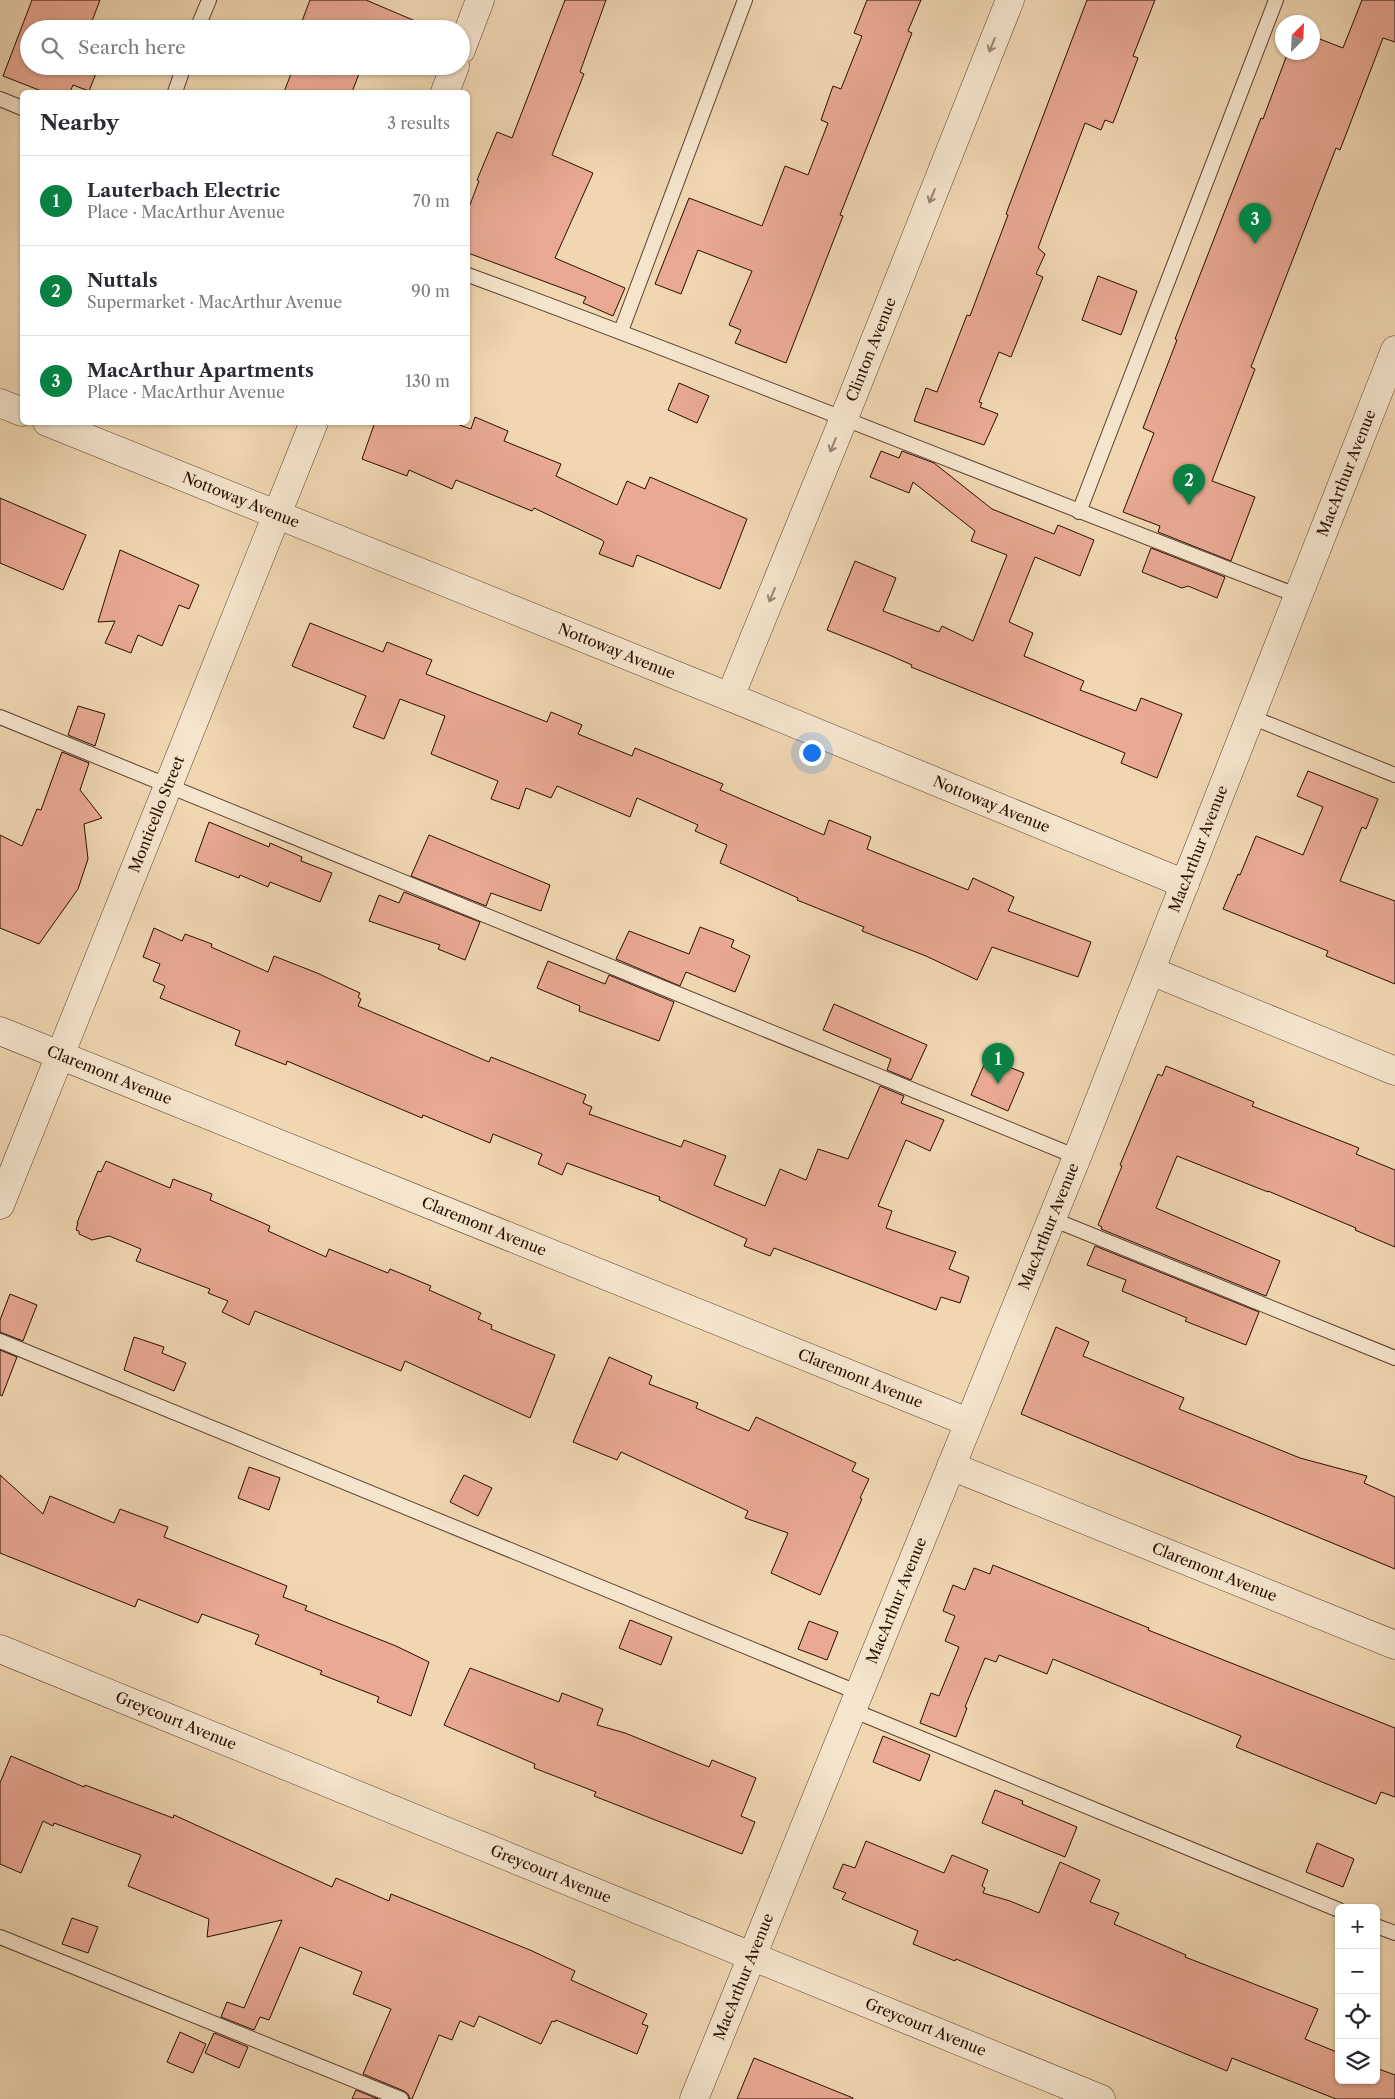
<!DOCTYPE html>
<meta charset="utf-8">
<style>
:root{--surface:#fff;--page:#f7f7f7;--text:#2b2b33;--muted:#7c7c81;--line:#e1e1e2;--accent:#0b8043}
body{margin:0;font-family:"Libre Caslon Text",serif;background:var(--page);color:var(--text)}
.controls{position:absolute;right:15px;bottom:15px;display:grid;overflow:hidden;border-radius:8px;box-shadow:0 1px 4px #0004}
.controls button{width:45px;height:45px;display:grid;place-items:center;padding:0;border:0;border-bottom:1px solid var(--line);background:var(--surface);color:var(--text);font:25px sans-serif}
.compass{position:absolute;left:1275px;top:15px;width:45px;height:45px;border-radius:50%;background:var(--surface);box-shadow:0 1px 4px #0004;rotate:24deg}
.you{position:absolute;left:811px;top:752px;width:18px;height:18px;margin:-12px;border:4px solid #fff;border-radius:50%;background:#1a73e8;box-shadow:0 0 0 8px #1a73e833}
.badge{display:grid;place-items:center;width:32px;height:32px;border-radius:50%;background:var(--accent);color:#fff;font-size:16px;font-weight:700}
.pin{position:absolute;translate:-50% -41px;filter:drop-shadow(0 1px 2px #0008)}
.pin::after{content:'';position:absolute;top:26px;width:18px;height:15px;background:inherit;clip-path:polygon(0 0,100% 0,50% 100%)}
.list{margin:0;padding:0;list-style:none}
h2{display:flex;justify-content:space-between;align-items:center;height:65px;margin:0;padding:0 20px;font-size:21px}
h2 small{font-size:16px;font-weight:400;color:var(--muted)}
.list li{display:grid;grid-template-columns:32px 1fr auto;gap:15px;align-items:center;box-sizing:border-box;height:90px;padding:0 20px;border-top:1px solid var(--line)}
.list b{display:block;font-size:19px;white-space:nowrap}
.list p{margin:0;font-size:16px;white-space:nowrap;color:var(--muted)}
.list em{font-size:16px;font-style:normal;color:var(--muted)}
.icon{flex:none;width:28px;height:28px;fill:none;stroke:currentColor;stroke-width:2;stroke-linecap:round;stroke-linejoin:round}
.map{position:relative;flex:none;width:1395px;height:2099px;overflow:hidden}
.search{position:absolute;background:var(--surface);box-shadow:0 1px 4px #0004;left:20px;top:20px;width:450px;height:55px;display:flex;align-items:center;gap:12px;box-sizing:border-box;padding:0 18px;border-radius:28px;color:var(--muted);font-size:19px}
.panel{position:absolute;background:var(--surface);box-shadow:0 1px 4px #0004;left:20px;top:90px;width:450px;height:335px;border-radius:8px}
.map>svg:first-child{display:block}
.building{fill:#e9a993;stroke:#290c02}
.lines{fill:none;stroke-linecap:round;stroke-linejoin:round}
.lane-casing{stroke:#5b3f2e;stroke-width:16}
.street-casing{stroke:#5b3f2e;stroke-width:29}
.lane{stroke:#f5e5cd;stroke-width:14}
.street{stroke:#f5e5cd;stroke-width:28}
.oneway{stroke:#998372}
.labels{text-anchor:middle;stroke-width:4;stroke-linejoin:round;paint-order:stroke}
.street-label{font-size:15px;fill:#290c02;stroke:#f5e5cd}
</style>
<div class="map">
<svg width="1395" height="2099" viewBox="0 0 1395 2099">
<rect width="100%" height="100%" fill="#f0d7b2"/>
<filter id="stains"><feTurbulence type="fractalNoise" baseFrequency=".004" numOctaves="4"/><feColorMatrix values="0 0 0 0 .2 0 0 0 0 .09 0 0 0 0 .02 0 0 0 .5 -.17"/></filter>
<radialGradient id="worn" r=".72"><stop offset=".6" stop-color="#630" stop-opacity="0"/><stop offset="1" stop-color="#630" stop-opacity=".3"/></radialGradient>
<!-- building -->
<g class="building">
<polygon points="32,0 100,0 89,29 29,29 29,66 99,66 89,91 73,85 70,92 44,92 3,76"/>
<polygon points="310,0 366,0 434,29 299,29"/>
<polygon points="565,0 606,0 580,72 584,74 552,155 593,173 555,258 625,288 613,316 583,303 586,297 468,253 468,210 479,181 477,180 497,132 512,138"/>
<polygon points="867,0 921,0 908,31 912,33 840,215 843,216 786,363 735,343 741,330 729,325 752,271 698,250 681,294 655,284 689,198 762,226 785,166 808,175 828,123 821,120 833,86 841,89 862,36 854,33"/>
<polygon points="1087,0 1155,0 1133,56 1138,58 1113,123 1105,120 1101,130 1085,123 1038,248 1045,254 1036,274 1043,277 1011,357 999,352 979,402 982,403 980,407 998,414 984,445 914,421 926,388 937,392 967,315 970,316 1008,215 1006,214"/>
<polygon points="1362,0 1395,0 1395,42 1383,38 1340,150 1336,148 1251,367 1255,369 1212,481 1255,497 1231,561 1158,532 1160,526 1123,512 1154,433 1143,428 1177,340 1175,339 1261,118 1263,119 1288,52 1312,52 1312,36 1343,48"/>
<polygon points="294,66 362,66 352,92 284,92"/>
<polygon points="1098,276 1137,291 1121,335 1082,320"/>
<polygon points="679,383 709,396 697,423 668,410"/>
<polygon points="475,417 508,431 504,441 561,464 556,476 617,505 627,481 645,489 650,477 747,519 720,589 637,555 633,567 599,554 604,542 602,540 534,508 532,511 456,480 452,489 409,470 407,476 362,459 375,422 451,422 471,429"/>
<polygon points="881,451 899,458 902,451 934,463 992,509 1054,534 1058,525 1094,540 1080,576 1035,557 1009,622 1033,633 1024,656 1084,681 1080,690 1136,711 1141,698 1182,714 1157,778 1121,763 1125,753 911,667 912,665 887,654 827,630 855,561 896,578 883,611 939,632 942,626 973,641 1007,555 971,541 975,531 913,482 909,493 870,477"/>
<polygon points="0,498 86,535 63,590 0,563"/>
<polygon points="1151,548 1225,577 1217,598 1188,586 1182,588 1142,572"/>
<polygon points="120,550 199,585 189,609 179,605 162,646 138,635 131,653 105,643 115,621 98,622"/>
<polygon points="310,623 383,652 387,642 432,660 426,674 547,722 551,712 582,725 578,734 632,756 635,748 723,784 720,790 824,835 829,820 871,837 867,849 968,890 973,878 1014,897 1008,911 1091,942 1078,977 992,947 977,980 926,956 862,931 864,927 797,900 798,898 720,863 727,845 695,831 698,825 637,798 630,817 557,786 551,798 526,788 519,809 491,799 498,781 431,754 445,716 400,699 384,739 353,727 366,696 292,666"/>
<polygon points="78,706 105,714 95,746 68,735"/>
<polygon points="62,752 89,763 80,790 102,818 84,824 88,859 78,889 39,944 0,928 0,835 22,846 37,809 41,810"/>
<polygon points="1308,771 1378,799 1366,829 1362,827 1340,881 1395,901 1395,984 1326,956 1328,951 1223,909 1238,874 1240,875 1256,836 1303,855 1323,807 1297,796"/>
<polygon points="209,822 269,847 270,843 302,857 301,861 332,873 320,902 270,882 268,887 240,875 239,878 195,861"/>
<polygon points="429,835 550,885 541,911 491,893 486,906 411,876"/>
<polygon points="404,892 480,922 465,960 438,949 440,945 369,921 379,895 399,903"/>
<polygon points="700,927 734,940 731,947 750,956 735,992 686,972 680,986 616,959 629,931 689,954"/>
<polygon points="154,928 182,941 185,934 212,944 211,947 268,972 274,956 317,973 360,993 358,997 361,999 358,1006 489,1062 491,1057 586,1095 583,1103 592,1107 589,1114 681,1147 684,1140 726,1156 714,1185 765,1206 780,1169 806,1180 818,1149 848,1159 880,1086 904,1096 901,1103 944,1120 930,1151 906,1140 878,1206 892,1211 886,1228 956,1252 949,1269 969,1277 960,1303 941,1297 936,1310 774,1248 770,1256 744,1246 747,1239 659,1200 660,1197 567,1163 562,1175 538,1164 542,1154 493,1134 490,1143 423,1115 422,1118 287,1061 286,1065 235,1045 240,1031 160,998 165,986 153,981 160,964 143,957"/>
<polygon points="548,961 605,984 609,975 674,1002 659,1041 579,1011 580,1006 537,988"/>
<polygon points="834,1004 927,1045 911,1080 887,1070 891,1059 823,1030"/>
<polygon points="987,1058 1024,1073 1008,1111 971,1095"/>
<polygon points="1166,1066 1254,1102 1252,1106 1359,1148 1356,1154 1395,1170 1395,1247 1355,1230 1356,1228 1268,1191 1268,1192 1177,1156 1156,1208 1280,1261 1266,1296 1101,1229 1102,1227 1098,1225 1122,1166 1120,1165 1158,1074 1162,1076"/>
<polygon points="106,1161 170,1188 173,1179 212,1194 210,1200 270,1226 268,1231 326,1257 329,1249 388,1273 390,1269 431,1286 429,1290 481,1313 478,1319 492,1325 491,1329 555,1355 530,1418 405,1361 401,1371 255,1311 249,1325 222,1312 228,1301 208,1293 210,1289 136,1261 141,1249 109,1236 92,1240 79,1234 79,1231 76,1230 78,1223 77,1223 98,1171 101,1172"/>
<polygon points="1095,1246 1259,1312 1246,1345 1185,1321 1187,1318 1122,1291 1126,1280 1087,1265"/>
<polygon points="10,1294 37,1305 23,1341 0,1332 0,1320"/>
<polygon points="1056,1327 1089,1342 1083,1356 1184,1398 1179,1409 1300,1458 1367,1476 1364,1483 1395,1497 1395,1569 1021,1414"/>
<polygon points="134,1337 164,1347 162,1353 186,1363 174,1391 124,1370"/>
<polygon points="0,1350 17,1357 2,1396 0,1395"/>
<polygon points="609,1357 652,1376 649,1384 698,1403 696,1408 749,1431 756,1417 856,1463 852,1471 869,1479 860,1498 862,1499 820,1595 771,1573 788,1533 745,1518 748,1511 621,1452 617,1460 573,1442"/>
<polygon points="249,1467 280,1478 269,1510 238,1498"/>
<polygon points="0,1475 43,1514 50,1496 114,1523 120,1509 168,1527 164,1537 287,1586 283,1597 307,1606 305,1610 396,1646 429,1662 411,1716 377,1702 379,1697 320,1674 322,1671 255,1644 259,1635 202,1614 198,1623 138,1599 135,1607 0,1553"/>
<polygon points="464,1475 492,1488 478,1516 450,1502"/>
<polygon points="993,1565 1149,1628 1148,1630 1395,1728 1395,1797 1381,1792 1376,1804 1236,1747 1241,1736 1053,1659 1047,1674 999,1655 996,1662 985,1658 965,1707 967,1708 956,1737 920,1723 931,1693 939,1696 959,1647 945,1641 955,1616 943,1611 953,1585 965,1590 974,1568 990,1574"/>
<polygon points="630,1620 672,1637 661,1665 619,1648"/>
<polygon points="809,1621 838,1632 827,1660 798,1649"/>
<polygon points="470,1668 559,1702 562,1693 603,1709 597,1725 625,1733 709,1767 712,1760 756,1778 741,1816 755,1822 742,1854 594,1796 596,1792 534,1768 535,1764 444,1725"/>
<polygon points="883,1736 930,1755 920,1781 873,1762"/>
<polygon points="11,1756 84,1787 85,1785 173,1818 174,1815 332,1887 336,1878 389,1901 391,1894 530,1950 575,1971 571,1980 647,2014 642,2024 648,2026 637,2054 556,2020 555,2022 552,2021 541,2044 479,2016 474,2027 460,2021 452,2040 439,2035 412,2099 410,2099 408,2094 404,2091 363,2074 391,2009 353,1994 362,1972 300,1947 269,2020 260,2017 254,2030 221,2017 227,2002 244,2008 282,1920 207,1937 209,1919 128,1886 141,1855 54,1823 53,1826 43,1821 21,1873 0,1864 0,1783"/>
<polygon points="995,1790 1023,1801 1022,1804 1077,1827 1065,1857 982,1823"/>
<polygon points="866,1841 944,1873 952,1855 988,1870 982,1886 985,1888 983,1893 1010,1901 1039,1913 1060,1862 1100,1880 1090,1902 1119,1913 1114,1924 1186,1955 1185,1957 1318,2009 1305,2039 1339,2053 1339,2080 1376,2080 1376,2068 1395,2075 1395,2099 1336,2099 1232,2058 1227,2071 956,1959 955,1961 913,1944 918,1931 842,1899 846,1893 833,1888 843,1864 855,1868"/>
<polygon points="1317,1843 1354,1859 1343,1887 1306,1872"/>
<polygon points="72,1918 98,1927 88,1953 62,1944"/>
<polygon points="180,2032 206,2044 193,2073 167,2062"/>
<polygon points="214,2033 248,2047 239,2068 205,2053"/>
<polygon points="754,2058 853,2098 853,2099 737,2099"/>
<polygon points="356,2090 378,2099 352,2099"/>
</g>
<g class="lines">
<!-- lane casing -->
<g class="lane-casing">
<g id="lane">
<polyline points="197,29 209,0"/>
<polyline points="175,92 184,66"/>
<polyline points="0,99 22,108"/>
<path d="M468,275C746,377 1021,490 1299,596"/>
<polyline points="621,331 745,0"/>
<polyline points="1079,512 1276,0"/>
<polyline points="0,717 1077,1157"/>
<polyline points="1251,717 1395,775"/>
<polyline points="1052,1219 1395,1358"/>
<polyline points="0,1341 859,1693"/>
<polyline points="852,1710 1339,1910"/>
<polyline points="1376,1926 1395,1933"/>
<polyline points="0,1937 401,2099"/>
</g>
</g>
<!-- street casing -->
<g class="street-casing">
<g id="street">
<polyline points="461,50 480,0"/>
<polyline points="445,92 455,66"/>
<polyline points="0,403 22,412"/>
<path id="s1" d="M47,422L730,697L1185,884"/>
<path id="s2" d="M730,697L844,418L1010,0"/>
<polyline points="1151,971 1395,1071"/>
<path id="s3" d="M0,1031L968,1422"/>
<path id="s4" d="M0,1205L314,422"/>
<path id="s5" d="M951,1466L1395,1645"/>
<path id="s6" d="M0,1649L1101,2099"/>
<path id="s7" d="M694,2099L1077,1157L1395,350"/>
</g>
</g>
<!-- lane -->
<use href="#lane" class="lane"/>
<!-- street -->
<use href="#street" class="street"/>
</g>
<!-- one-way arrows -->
<defs><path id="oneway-shaft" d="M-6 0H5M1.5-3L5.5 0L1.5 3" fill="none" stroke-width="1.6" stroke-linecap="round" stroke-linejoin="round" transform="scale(1.25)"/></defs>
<g class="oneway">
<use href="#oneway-shaft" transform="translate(992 45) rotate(112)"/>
<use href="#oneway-shaft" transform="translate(932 196) rotate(112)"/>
<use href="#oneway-shaft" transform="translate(833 445) rotate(112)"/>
<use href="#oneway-shaft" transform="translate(772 595) rotate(112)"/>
</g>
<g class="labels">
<!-- street labels -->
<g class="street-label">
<text dy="5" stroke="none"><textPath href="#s2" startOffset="375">Clinton Avenue</textPath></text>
<text dy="5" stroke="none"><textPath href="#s7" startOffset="1752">MacArthur Avenue</textPath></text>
<text dy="5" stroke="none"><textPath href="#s1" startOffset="209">Nottoway Avenue</textPath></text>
<text dy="5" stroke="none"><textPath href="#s1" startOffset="614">Nottoway Avenue</textPath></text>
<text dy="5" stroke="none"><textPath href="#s1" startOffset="1019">Nottoway Avenue</textPath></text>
<text dy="5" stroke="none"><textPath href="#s4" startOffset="421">Monticello Street</textPath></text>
<text dy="5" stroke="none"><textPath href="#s7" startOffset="1348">MacArthur Avenue</textPath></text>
<text dy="5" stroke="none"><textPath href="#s3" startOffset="118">Claremont Avenue</textPath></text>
<text dy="5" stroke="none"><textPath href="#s7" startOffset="942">MacArthur Avenue</textPath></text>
<text dy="5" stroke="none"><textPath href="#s3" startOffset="522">Claremont Avenue</textPath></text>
<text dy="5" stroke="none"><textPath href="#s3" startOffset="928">Claremont Avenue</textPath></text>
<text dy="5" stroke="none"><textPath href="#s5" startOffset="284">Claremont Avenue</textPath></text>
<text dy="5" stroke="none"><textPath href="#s7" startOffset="538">MacArthur Avenue</textPath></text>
<text dy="5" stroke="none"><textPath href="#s6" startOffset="190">Greycourt Avenue</textPath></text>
<text dy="5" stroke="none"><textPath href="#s6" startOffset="595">Greycourt Avenue</textPath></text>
<text dy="5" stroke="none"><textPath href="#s7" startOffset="132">MacArthur Avenue</textPath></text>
<text dy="5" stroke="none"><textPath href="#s6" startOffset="1000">Greycourt Avenue</textPath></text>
</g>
</g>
<rect width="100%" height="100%" filter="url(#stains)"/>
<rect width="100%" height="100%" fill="url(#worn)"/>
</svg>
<div class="controls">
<button>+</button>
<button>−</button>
<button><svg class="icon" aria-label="locate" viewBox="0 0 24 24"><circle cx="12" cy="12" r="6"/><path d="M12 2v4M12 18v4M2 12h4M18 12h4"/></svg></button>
<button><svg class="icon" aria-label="layers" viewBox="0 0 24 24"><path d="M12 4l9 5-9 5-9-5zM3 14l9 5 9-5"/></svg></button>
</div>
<svg class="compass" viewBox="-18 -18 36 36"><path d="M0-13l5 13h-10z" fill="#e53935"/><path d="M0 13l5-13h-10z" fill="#7c7c81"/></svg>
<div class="you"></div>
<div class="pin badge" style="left:998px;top:1084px">1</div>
<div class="pin badge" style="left:1189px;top:505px">2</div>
<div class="pin badge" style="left:1255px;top:244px">3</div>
<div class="search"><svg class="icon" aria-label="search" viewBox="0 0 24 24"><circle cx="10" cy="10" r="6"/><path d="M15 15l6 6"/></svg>Search here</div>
<section class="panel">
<h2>Nearby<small>3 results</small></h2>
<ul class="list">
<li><span class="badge">1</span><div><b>Lauterbach Electric</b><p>Place · MacArthur Avenue</p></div><em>70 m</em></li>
<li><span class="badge">2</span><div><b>Nuttals</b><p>Supermarket · MacArthur Avenue</p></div><em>90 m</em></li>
<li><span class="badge">3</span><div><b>MacArthur Apartments</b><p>Place · MacArthur Avenue</p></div><em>130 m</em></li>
</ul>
</section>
</div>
